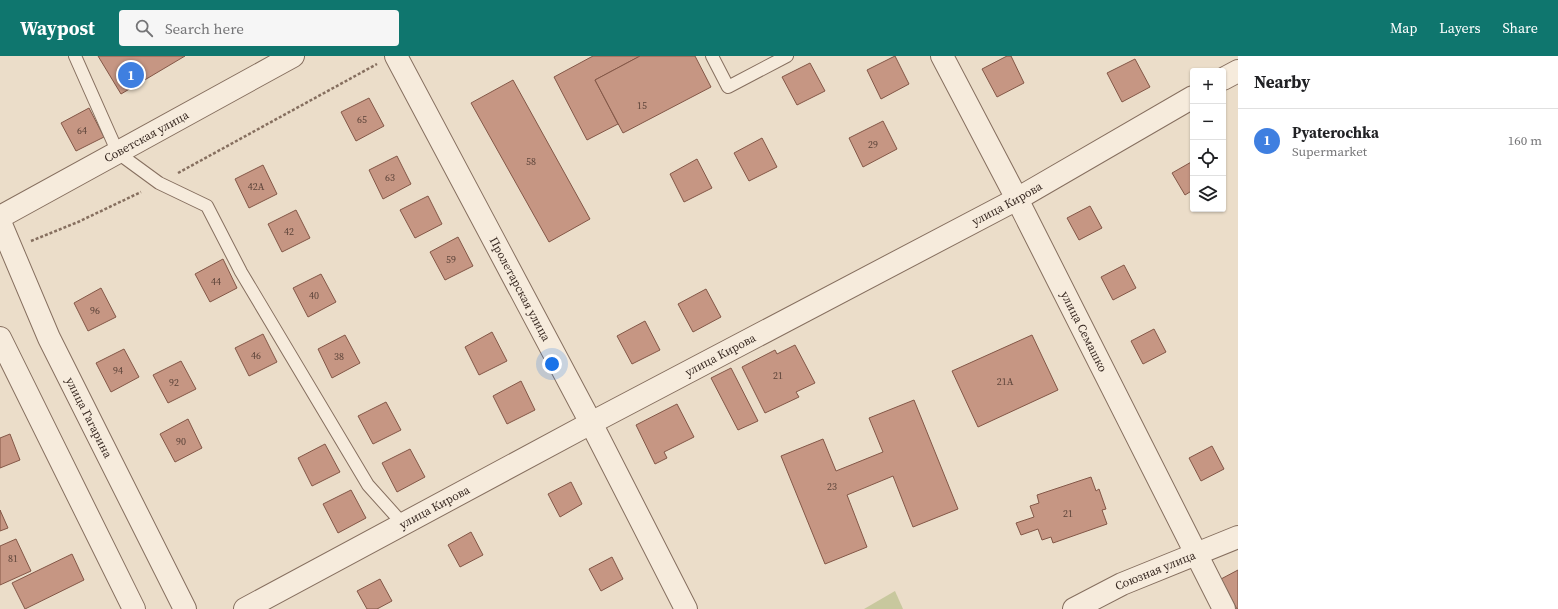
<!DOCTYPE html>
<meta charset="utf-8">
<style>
:root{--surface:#fff;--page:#f6f6f6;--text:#202124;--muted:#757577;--line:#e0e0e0;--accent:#0f766e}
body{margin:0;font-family:"Source Serif 4",serif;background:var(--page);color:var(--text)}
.controls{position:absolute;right:12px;top:12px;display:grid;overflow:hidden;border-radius:4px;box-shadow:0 1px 3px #0004}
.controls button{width:36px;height:36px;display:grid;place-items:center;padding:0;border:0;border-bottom:1px solid var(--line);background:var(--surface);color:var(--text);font:20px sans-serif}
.you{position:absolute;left:552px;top:308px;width:14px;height:14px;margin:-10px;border:3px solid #fff;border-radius:50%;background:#1a73e8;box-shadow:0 0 0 6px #1a73e833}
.badge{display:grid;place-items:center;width:26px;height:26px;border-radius:50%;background:var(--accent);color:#fff;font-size:13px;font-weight:700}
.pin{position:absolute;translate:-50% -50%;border:2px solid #fff;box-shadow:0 1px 4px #0006}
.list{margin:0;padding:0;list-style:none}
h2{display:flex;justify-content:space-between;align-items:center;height:52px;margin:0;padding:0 16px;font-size:17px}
h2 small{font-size:13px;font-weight:400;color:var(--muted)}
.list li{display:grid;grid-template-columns:26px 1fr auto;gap:12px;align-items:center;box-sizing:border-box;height:64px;padding:0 16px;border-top:1px solid var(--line)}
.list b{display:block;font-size:15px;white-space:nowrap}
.list p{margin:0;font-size:13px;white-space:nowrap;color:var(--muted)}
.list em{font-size:13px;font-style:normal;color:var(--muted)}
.icon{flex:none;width:22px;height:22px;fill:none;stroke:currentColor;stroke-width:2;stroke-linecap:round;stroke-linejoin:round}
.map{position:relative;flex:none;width:1238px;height:553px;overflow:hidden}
header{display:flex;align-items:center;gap:24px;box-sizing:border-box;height:56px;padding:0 20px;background:var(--accent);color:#fff}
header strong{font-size:19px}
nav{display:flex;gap:22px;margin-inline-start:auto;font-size:14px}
.search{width:280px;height:36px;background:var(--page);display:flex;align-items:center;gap:10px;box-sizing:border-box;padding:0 14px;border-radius:4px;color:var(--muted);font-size:15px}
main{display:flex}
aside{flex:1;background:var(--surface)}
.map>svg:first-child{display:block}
.green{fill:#c8c89e}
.building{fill:#c69683;stroke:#835747}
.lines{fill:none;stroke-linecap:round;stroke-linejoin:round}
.service-casing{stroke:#866f5f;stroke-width:14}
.minor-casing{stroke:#866f5f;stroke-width:24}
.tertiary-casing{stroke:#866f5f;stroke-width:24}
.path{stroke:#866f5f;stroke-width:2.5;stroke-dasharray:3 2;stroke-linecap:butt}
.service{stroke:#f6ebdc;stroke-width:12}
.minor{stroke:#f6ebdc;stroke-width:22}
.tertiary{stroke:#f6ebdc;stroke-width:22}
.labels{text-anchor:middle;stroke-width:3;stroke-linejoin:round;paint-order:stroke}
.number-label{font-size:10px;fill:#5c443a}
.street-label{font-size:12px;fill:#382922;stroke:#f3e8d8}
</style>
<header>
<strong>Waypost</strong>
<div class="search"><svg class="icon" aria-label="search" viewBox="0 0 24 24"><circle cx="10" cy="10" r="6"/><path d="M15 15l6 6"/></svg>Search here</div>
<nav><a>Map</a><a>Layers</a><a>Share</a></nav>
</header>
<main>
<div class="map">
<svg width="1238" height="553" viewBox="0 0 1238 553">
<rect width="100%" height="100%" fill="#ebddc9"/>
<!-- green -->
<polygon class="green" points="895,535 903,553 864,553"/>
<!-- building -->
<g class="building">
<polygon points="98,0 185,0 121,38"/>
<polygon points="593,0 640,0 595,24 618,68 587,84 554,21"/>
<polygon points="640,0 695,0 711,31 623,77 595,24"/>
<polygon points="895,0 909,28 881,43 867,14"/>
<polygon points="1007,0 1011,0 1024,27 997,41 982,13"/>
<polygon points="1135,3 1150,31 1122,46 1107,17"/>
<polygon points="810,7 825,35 797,49 782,21"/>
<polygon points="513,24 590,163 549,186 471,47"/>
<polygon points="369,42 384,70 356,85 341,56"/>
<polygon points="89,52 104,81 76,95 61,67"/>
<polygon points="883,65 897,93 863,111 849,82"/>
<polygon points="762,82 777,111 749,125 734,97"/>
<polygon points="397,100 411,128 383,143 369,114"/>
<polygon points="697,103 712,132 684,146 670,118"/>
<polygon points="1193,105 1193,134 1185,139 1172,117"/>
<polygon points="263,109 277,138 249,152 235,123"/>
<polygon points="428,140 442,168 415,182 400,154"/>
<polygon points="1090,150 1102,172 1079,184 1067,162"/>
<polygon points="296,154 310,182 282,196 268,168"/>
<polygon points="458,181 473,210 445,224 430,196"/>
<polygon points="223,203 237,232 210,246 195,218"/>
<polygon points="1124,209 1136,232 1113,244 1101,221"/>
<polygon points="321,218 336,246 308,261 293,232"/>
<polygon points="101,232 116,261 88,275 74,247"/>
<polygon points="706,233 721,261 693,276 678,248"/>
<polygon points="645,265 660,294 632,308 617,280"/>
<polygon points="1154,273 1166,296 1143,308 1131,285"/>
<polygon points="492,276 507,305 479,319 465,291"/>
<polygon points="263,278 277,306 249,320 235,292"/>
<polygon points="345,279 360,307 332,322 318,293"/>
<polygon points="1032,279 1058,334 978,371 952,315"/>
<polygon points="795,289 815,327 796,336 799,341 765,357 742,311 775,294 777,298"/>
<polygon points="124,293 139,321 111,336 96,307"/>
<polygon points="181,305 196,333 168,347 153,319"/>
<polygon points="731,312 758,365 738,374 711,322"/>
<polygon points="521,325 535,354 507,368 493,340"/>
<polygon points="914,344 958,453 913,471 893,420 847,439 867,491 825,508 781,400 823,383 836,415 883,396 869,362"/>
<polygon points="386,346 401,374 373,388 358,360"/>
<polygon points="677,348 694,381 664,396 667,402 655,408 636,369"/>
<polygon points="188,363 202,392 175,406 160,378"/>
<polygon points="10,378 20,404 0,412 0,382"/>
<polygon points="325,388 340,416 312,430 298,402"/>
<polygon points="1212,390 1224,413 1201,425 1189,402"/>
<polygon points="410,393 425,421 397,436 382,407"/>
<polygon points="1091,421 1096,435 1099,433 1106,453 1102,454 1107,468 1053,487 1051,481 1042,484 1038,473 1021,479 1016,467 1034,461 1030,450 1039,447 1037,439"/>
<polygon points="571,426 582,448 560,461 548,438"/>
<polygon points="351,434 366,462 338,477 323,448"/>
<polygon points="0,454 8,472 0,475"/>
<polygon points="471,476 483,499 460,511 448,489"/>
<polygon points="16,483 31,515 0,529 0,490"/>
<polygon points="72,498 84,524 25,553 12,527"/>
<polygon points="612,501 623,523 601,535 589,513"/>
<polygon points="1238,514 1238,553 1237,553 1221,523"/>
<polygon points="380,523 392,545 377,553 367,553 357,535"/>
</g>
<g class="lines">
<!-- service casing -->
<g class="service-casing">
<g id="service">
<polyline points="75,0 118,97 159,127 207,150 241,216 368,429 403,468"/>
<polyline points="712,0 728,31 787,0"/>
</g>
</g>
<!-- minor casing -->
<g class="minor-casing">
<g id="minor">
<path id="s1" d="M396,0L591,367L686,553"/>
<path id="s2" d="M942,0L1017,143L1224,553"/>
<polyline points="1223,23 1238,15"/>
<path id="s3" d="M0,166L49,282L185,553"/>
<polyline points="0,282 134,553"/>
<path id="s4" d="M245,553L591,367L1017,143L1193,41"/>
<path id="s5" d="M1074,553L1122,528L1238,481"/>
</g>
</g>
<!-- tertiary casing -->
<g class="tertiary-casing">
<g id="tertiary">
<path id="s6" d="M0,161L293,0"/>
</g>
</g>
<!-- path -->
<g class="path">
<polyline points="178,117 377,8"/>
<polyline points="31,185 78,166 141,136"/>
</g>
<!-- service -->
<use href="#service" class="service"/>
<!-- minor -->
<use href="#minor" class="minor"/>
<!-- tertiary -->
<use href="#tertiary" class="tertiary"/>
</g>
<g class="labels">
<!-- number labels -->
<g class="number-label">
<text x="642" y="53">15</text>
<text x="362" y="67">65</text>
<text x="82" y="78">64</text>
<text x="873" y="92">29</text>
<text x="531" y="109">58</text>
<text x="390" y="125">63</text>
<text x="256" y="134">42А</text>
<text x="289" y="179">42</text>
<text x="451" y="207">59</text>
<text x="216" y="229">44</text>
<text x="314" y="243">40</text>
<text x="95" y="258">96</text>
<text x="256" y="303">46</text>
<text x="339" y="304">38</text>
<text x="118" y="318">94</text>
<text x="778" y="323">21</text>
<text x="1005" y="329">21А</text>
<text x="174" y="330">92</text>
<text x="181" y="389">90</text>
<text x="832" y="434">23</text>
<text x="1068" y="461">21</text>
<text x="13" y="506">81</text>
</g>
<!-- street labels -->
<g class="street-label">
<text dy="4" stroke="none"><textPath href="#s6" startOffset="167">Советская улица</textPath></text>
<text dy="4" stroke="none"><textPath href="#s4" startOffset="863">улица Кирова</textPath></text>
<text dy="4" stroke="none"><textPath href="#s1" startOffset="264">Пролетарская улица</textPath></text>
<text dy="4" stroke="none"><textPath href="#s2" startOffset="310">улица Семашко</textPath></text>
<text dy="4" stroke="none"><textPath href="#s4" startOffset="539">улица Кирова</textPath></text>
<text dy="4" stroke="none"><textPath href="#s3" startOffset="215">улица Гагарина</textPath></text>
<text dy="4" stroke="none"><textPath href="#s4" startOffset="215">улица Кирова</textPath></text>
<text dy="4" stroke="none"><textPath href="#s5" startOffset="90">Союзная улица</textPath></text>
</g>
</g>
</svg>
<div class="controls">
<button>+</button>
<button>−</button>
<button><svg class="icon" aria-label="locate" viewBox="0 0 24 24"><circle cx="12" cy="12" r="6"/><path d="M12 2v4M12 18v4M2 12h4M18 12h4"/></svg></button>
<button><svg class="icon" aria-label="layers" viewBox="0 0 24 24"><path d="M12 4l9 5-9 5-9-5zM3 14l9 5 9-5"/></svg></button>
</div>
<div class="you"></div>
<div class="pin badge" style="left:131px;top:19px;background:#3f7fe0">1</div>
</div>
<aside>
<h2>Nearby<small></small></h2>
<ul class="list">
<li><span class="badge" style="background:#3f7fe0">1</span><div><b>Pyaterochka</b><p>Supermarket</p></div><em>160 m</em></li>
</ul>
</aside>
</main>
